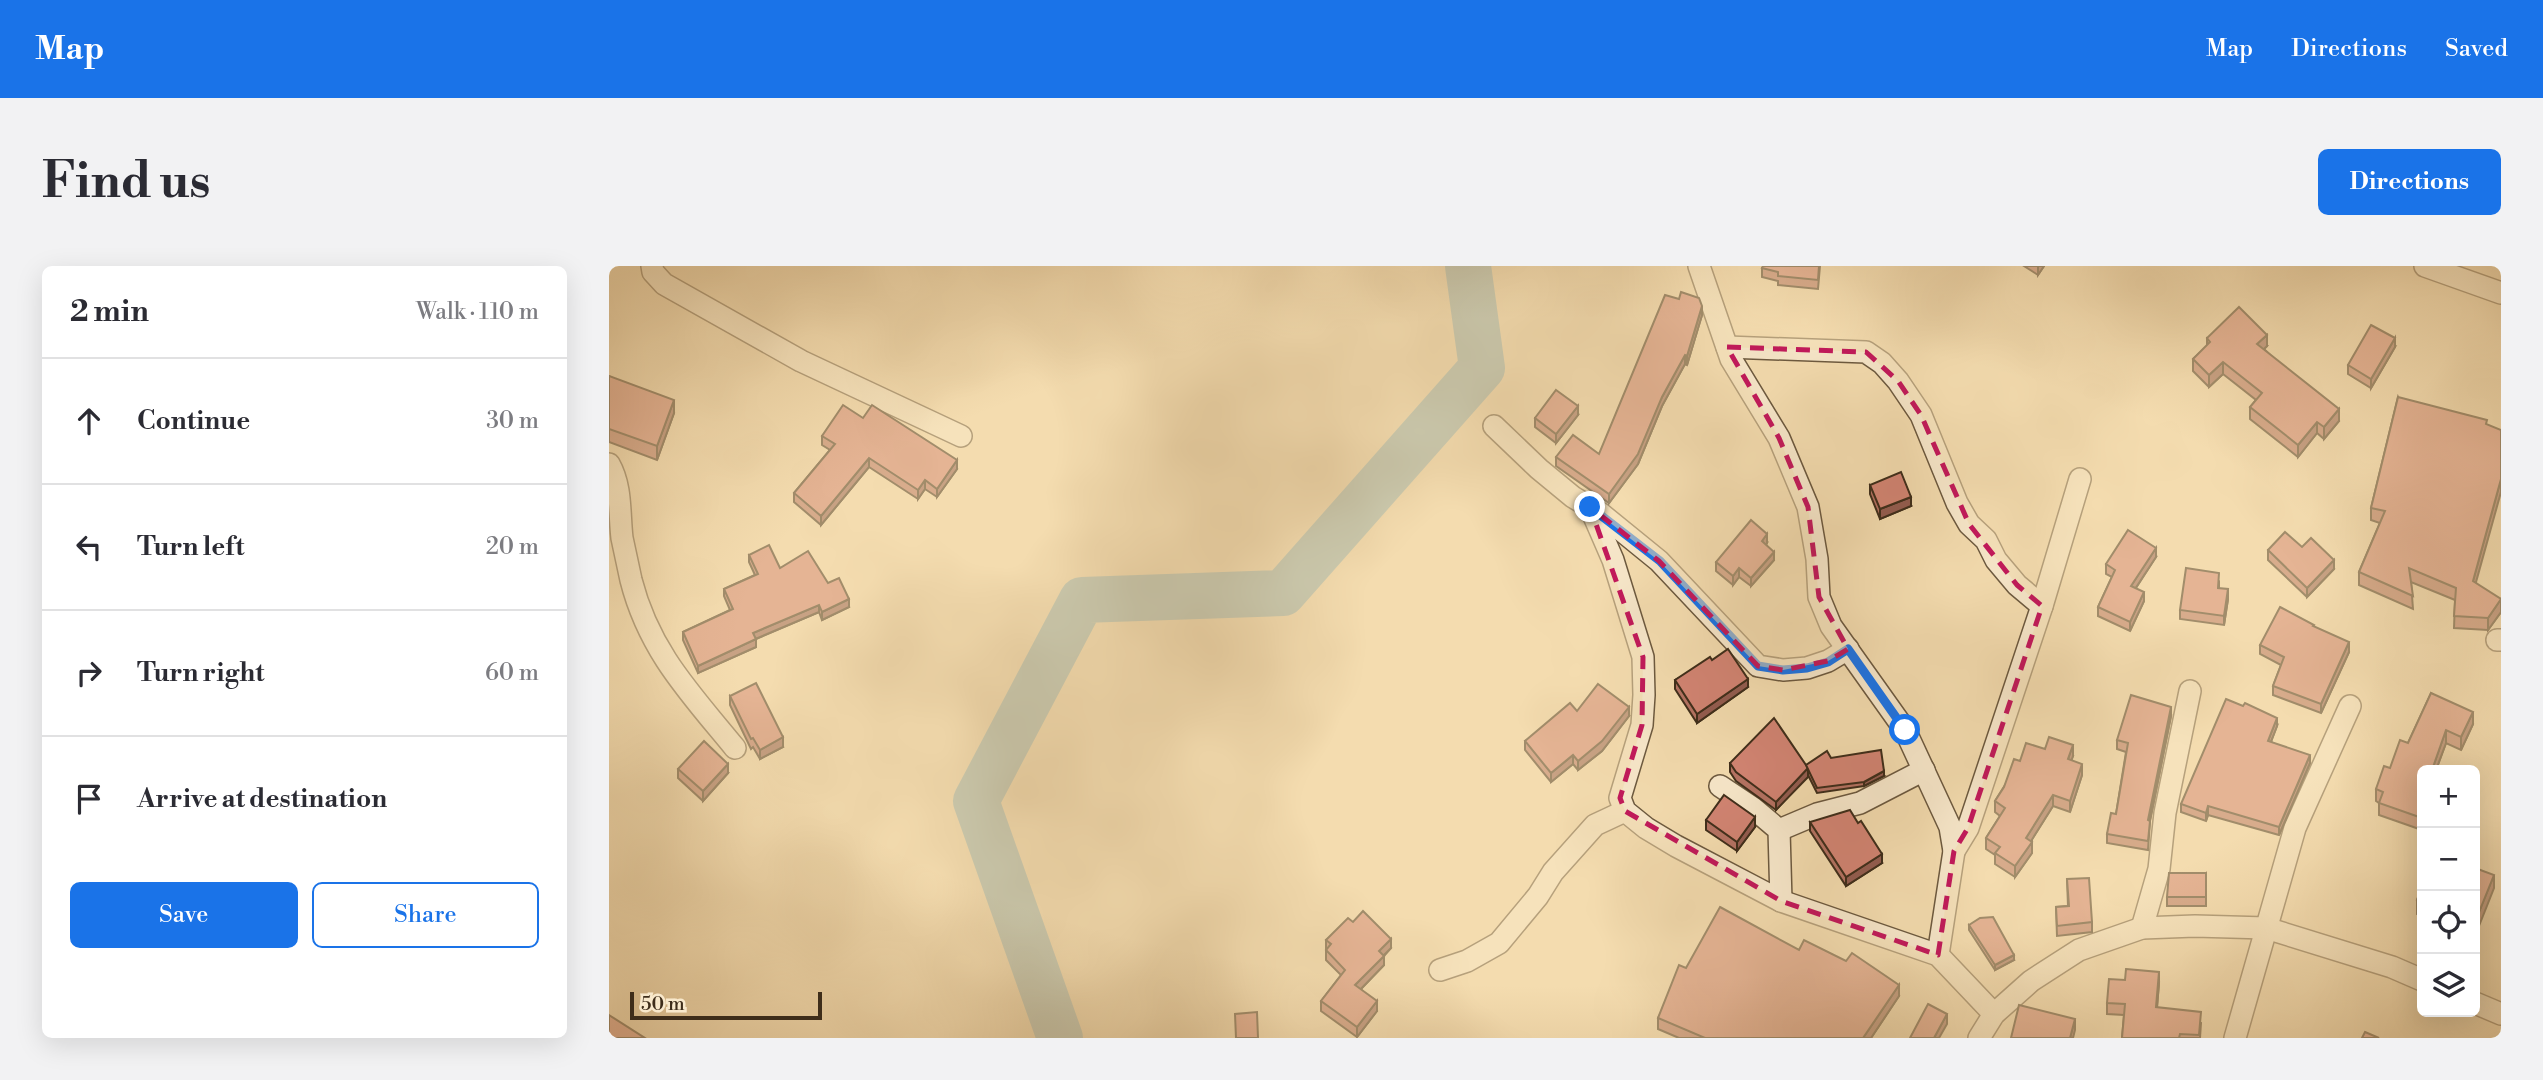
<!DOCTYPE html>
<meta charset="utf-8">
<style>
:root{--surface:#fff;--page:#f2f2f3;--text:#2b2b33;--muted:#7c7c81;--line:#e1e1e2;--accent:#1a73e8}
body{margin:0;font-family:"Libre Bodoni",serif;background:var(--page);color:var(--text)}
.controls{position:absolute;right:21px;bottom:21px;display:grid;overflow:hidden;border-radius:10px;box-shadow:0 7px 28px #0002}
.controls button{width:63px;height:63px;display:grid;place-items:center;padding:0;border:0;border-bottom:2px solid var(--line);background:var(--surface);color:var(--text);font:35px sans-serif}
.scale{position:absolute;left:21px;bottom:18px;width:192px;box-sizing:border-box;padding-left:7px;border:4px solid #3e2d1a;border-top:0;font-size:19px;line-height:24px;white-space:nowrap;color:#3e2d1a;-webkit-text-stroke:5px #f8e8cb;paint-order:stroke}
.stop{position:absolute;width:21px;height:21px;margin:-16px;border:5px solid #1a73e8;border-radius:50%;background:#fff}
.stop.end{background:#1a73e8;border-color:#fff;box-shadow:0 2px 7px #0008}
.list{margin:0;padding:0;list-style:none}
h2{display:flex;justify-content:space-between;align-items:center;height:91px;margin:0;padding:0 28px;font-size:30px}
h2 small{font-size:23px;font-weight:400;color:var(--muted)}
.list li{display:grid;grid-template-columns:46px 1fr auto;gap:21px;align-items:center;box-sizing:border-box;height:126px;padding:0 28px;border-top:2px solid var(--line)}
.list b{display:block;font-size:26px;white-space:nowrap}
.list em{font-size:23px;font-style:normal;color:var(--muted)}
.actions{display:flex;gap:14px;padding:21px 28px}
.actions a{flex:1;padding:16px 0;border:2px solid var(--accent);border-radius:10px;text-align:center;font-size:24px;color:var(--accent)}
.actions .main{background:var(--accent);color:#fff}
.icon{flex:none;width:38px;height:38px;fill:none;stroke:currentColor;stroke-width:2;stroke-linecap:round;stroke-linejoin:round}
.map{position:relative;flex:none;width:1892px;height:772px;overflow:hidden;border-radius:10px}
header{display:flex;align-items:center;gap:42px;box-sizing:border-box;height:98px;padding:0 35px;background:var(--accent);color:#fff}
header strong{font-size:33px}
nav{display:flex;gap:38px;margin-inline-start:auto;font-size:24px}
.intro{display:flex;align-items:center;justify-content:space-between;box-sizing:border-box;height:168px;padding:0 42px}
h1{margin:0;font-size:49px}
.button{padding:18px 32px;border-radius:10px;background:var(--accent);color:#fff;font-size:24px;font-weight:700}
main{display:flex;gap:42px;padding:0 42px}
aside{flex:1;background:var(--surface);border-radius:10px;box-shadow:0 7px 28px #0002}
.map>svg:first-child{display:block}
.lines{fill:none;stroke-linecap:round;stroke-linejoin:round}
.river{stroke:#9eb9b4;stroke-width:46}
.street-casing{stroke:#6c593f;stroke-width:24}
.street{stroke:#f8e8cb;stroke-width:21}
.wall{fill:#b57263;stroke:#3e2d1a;stroke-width:2}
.shaded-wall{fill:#935c50;stroke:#3e2d1a;stroke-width:2}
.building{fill:#d28473;stroke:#3e2d1a;stroke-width:2}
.route{stroke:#1a73e8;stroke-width:9}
.marked{fill:none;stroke:#c2185b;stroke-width:5;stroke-dasharray:14 9;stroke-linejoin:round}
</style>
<header>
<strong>Map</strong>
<nav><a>Map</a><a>Directions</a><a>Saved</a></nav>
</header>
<div class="intro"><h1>Find us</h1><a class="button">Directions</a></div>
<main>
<aside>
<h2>2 min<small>Walk · 110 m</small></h2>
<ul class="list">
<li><svg class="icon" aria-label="ahead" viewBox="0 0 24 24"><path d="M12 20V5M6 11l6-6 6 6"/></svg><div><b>Continue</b></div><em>30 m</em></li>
<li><svg class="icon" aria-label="left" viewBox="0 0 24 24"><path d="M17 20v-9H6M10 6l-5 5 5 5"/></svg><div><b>Turn left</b></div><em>20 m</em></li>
<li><svg class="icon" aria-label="right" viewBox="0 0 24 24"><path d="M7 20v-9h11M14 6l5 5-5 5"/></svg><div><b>Turn right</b></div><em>60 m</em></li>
<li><svg class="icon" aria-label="arrive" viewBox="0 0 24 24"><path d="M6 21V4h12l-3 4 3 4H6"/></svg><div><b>Arrive at destination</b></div></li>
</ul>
<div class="actions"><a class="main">Save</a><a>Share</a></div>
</aside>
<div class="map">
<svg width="1892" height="772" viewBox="0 0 1892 772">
<rect width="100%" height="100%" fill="#f4dcaf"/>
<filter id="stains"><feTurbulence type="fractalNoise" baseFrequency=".00286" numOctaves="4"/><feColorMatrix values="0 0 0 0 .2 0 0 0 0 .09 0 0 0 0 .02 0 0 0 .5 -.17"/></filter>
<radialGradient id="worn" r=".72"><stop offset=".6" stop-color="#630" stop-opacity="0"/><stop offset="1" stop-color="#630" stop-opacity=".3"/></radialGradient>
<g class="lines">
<!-- river -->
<polyline class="river" points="451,772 367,535 473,334 674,327 873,102 859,0"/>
<!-- street casing -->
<g class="street-casing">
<g id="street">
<polyline points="43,0 44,6 55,18 192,95 352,170"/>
<polyline points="1090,0 1122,93 1170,172 1199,241 1208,293 1210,331 1222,360 1296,464 1341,561 1345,585 1329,689"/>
<polyline points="1816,0 1892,27"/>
<polyline points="1118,81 1257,86 1273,97 1289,115 1312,149 1348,237 1360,258 1377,274 1387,294 1408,319 1433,340"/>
<polyline points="885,160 930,203 964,231 991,247 1050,295 1149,400 1174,404 1198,402 1219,395 1239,383"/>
<path d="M0,198C13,221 10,247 13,272C16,286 19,300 22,314C40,385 81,427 126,482"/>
<polyline points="981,241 1004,294 1034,391 1035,429 1033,459 1011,532 1016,545 1037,562 1067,580 1172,635 1329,689 1385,748"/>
<polyline points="1888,374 1892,374"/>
<polyline points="1111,520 1144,542 1170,564 1172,635"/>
<polyline points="1170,564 1208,548 1251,537 1315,504"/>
<polyline points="1345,585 1359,562 1433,340 1471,213"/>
<polyline points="1533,662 1550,603 1556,547 1581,425"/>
<polyline points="831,704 858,695 890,677 929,630 944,606 986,559 1016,545"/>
<polyline points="1866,737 1892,748"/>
<polyline points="1370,772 1385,748 1422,715 1470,684 1533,662 1586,660 1657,662 1783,701 1813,714"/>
<polyline points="1626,772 1686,562 1741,440"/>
</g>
</g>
<!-- street -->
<use href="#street" class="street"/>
</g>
<!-- wall -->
<g class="wall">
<polygon points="1211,0 1209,23 1169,19 1169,15 1153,11 1153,2"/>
<polygon points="1415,0 1435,0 1429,9"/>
<polygon points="1093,49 1078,99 1076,98 1053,140 1029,198 1000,237 947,200 947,191 990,188"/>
<polygon points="1598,72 1658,80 1655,83 1730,155 1715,173 1708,167 1689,191 1641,153 1641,141 1647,134 1614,108 1600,121 1584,105 1584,93 1598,80"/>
<polygon points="1786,81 1762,122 1739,108 1739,99"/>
<polygon points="0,110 65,147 48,194 0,176"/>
<polygon points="1789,131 1867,317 1892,346 1879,364 1845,362 1846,334 1802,316 1804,343 1750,319 1750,306 1771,257 1762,254 1762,242"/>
<polygon points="969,149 947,177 926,161 926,152"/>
<polygon points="254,152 348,203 328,231 316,223 309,233 260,201 212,259 185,236 185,227 221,184 213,179 213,170"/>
<polygon points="1261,219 1302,240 1271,253 1261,228"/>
<polygon points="1158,277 1157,279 1165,294 1142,320 1130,311 1124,319 1107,305 1107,296"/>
<polygon points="1693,281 1725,303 1698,331 1659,294 1659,284"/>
<polygon points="140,289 171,302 219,317 240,341 213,354 210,346 147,373 147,381 89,407 74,374 74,366 121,344 115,330 115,323 146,309 140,296"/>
<polygon points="1547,291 1527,322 1535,335 1521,365 1489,350 1489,341 1503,311 1497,308 1497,298"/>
<polygon points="1610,316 1610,322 1619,333 1615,359 1571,353 1571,344"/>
<polygon points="1705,361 1740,386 1712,447 1664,429 1664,420 1672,399 1651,388 1651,379"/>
<polygon points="1103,394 1139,421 1088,457 1066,423 1066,414"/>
<polygon points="1822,427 1864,458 1852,484 1837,477 1827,504 1813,504 1813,564 1770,549 1770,537 1767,535 1767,523 1799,477"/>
<polygon points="121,430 174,481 151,493 144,481 142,483 121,439"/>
<polygon points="968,445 1020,450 993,485 969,504 964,498 942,516 916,484 916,475"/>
<polygon points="1562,450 1541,555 1539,584 1498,577 1498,568 1507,548 1517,486 1508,483 1508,474"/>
<polygon points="1668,460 1662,476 1701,497 1670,569 1599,549 1597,555 1572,546 1572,538"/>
<polygon points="1436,483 1464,490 1462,494 1473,509 1461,546 1444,540 1422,575 1423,587 1406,611 1386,598 1386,589 1377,583 1377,572 1391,550 1386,546 1386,535 1411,495"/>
<polygon points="1222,492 1275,510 1255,520 1208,527 1199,509 1167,544 1127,515 1121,506 1121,497 1197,499"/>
<polygon points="69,503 119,507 94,535 69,512"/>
<polygon points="1097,554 1146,561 1128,585 1097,564"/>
<polygon points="1201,556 1273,597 1237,620 1201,565"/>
<polygon points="1597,607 1597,640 1558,640 1558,631"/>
<polygon points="1458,613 1483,656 1483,666 1448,670 1447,641 1459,640"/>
<polygon points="1813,621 1813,650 1808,648 1808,634"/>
<polygon points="744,656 782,682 775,690 775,699 752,723 768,745 748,771 712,745 712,735 732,709 717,694 717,674"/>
<polygon points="1360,659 1405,694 1386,704 1360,664"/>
<polygon points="1190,684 1290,730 1262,772 1070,772 1049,763 1049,752 1077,702"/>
<polygon points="1550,717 1548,742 1592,757 1591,772 1513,772 1515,749 1498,748 1498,737"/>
</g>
<!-- shaded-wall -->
<g class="shaded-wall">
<polygon points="1429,0 1435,0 1429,9"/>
<polygon points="1093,40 1093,49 1078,99 1078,90"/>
<polygon points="1658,69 1658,80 1648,90 1648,78"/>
<polygon points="1786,72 1786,81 1762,122 1762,113"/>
<polygon points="1076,89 1076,98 1053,140 1029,198 1000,237 1000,228"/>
<polygon points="1614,96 1614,108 1600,121 1600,109"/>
<polygon points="65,134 65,147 48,194 48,180"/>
<polygon points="969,140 969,149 947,177 947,168"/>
<polygon points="1730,143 1730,155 1715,173 1715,161"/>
<polygon points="1708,156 1708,167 1689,191 1689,179"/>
<polygon points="260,192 260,201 212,259 212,250"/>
<polygon points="348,194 348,203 328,231 328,223"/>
<polygon points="1892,213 1892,226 1864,327 1864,315"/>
<polygon points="316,214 316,223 309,233 309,224"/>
<polygon points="1302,231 1302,240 1271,253 1271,243"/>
<polygon points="1158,268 1158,277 1153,284 1153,275"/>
<polygon points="1547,282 1547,291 1522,329 1522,320"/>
<polygon points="1165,286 1165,294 1142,320 1142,312"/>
<polygon points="1725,294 1725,303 1698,331 1698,322"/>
<polygon points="1130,302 1130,311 1124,319 1124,310"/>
<polygon points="1619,323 1619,333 1615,359 1615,350"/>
<polygon points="1535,326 1535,335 1521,365 1521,356"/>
<polygon points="240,333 240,341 213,354 213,346"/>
<polygon points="1892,333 1892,346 1879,364 1879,352"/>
<polygon points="210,339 210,346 144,374 144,367"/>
<polygon points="147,373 147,381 89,407 89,400"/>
<polygon points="1740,376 1740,386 1712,447 1712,438"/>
<polygon points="1139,413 1139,421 1088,457 1088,448"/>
<polygon points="1020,441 1020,450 993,485 969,504 969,495"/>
<polygon points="1562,441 1562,450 1539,564 1539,554"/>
<polygon points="1864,446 1864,458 1852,484 1852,471"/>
<polygon points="1668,452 1668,460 1659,483 1659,475"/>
<polygon points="1837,464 1837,477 1827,504 1823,504"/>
<polygon points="174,471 174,481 151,493 151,484"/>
<polygon points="1464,479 1464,490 1459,504 1459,493"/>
<polygon points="964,489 964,498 942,516 942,507"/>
<polygon points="1701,489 1701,497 1670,569 1670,561"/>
<polygon points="119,498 119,507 94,535 94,525"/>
<polygon points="1473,498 1473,509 1461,546 1461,535"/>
<polygon points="1199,502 1199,511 1167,544 1167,536"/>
<polygon points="1275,505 1275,510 1255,520 1255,516"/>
<polygon points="1444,529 1444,540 1417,583 1417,572"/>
<polygon points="1599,540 1599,549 1597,555 1597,547"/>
<polygon points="1146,551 1146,561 1128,585 1128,576"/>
<polygon points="1423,576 1423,587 1406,611 1406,600"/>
<polygon points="1273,588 1273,597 1237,620 1237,611"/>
<polygon points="1885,609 1885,622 1866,670 1866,656"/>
<polygon points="782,673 782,682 770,694 770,685"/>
<polygon points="1405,689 1405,694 1386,704 1386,699"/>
<polygon points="775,690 775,699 746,729 746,719"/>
<polygon points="1550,706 1550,717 1547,752 1547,741"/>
<polygon points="1290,719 1290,730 1262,772 1254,772"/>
<polygon points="768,735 768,745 748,771 748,761"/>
<polygon points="1338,748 1338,758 1330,772 1325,772"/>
<polygon points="1466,753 1466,764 1464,772 1461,772"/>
</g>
<!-- building -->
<g class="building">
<polygon points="1154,0 1210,0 1209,14 1169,10 1169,6 1153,2"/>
<polygon points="1072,26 1090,32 1093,40 1078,90 1076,89 1053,131 1029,188 1000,228 947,191 964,169 990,188 1056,29 1070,33"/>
<polygon points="1630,41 1658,69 1648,78 1730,143 1715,161 1708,156 1689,179 1641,141 1653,127 1614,96 1600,109 1584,93 1601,76 1598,72"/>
<polygon points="1762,59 1786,72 1762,113 1739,99"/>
<polygon points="0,110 65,134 48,180 0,163"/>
<polygon points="947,124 969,140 947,168 926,152"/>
<polygon points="1789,131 1878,154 1877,158 1892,164 1892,213 1864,315 1892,333 1879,352 1845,350 1847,322 1800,302 1804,330 1750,306 1776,245 1762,242"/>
<polygon points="234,139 254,152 263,139 348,194 328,223 316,214 309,224 260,192 212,250 185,227 226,178 213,170"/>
<polygon points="1292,206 1302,231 1271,243 1261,219"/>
<polygon points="1142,254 1158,268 1153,275 1165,286 1142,312 1130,302 1124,310 1107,296"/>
<polygon points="1519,264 1547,282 1522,320 1535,326 1521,356 1489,341 1506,304 1497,298"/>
<polygon points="1676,266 1693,281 1702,272 1725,294 1698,322 1659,284"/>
<polygon points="160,279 171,302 199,285 219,317 230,312 240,333 213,346 210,339 144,367 147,373 89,400 74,366 124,343 115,323 149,308 140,289"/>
<polygon points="1577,302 1610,307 1609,322 1619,323 1615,350 1571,344"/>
<polygon points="1671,341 1705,359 1704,360 1740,376 1712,438 1664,420 1675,391 1651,379"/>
<polygon points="1119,383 1139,413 1088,448 1066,414 1101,391 1103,394"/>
<polygon points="147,417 174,471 151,484 144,472 142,473 121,430"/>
<polygon points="989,418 1020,441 993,475 969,495 964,489 942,507 916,475 961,437 968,445"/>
<polygon points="1822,427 1864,446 1852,471 1837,464 1823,504 1813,504 1813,552 1770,537 1774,526 1767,523 1775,500 1781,502 1791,474 1799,477"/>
<polygon points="1522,429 1562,441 1539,554 1541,555 1539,575 1498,568 1502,547 1507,548 1519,477 1508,474"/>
<polygon points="1617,433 1634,440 1636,437 1668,452 1659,475 1701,489 1670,561 1599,540 1597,547 1572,538"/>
<polygon points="1165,452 1199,502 1167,536 1127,506 1121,497"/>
<polygon points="1440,471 1464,479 1459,493 1473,498 1461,535 1444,529 1417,572 1423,576 1406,600 1386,587 1391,581 1377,572 1396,542 1386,535 1395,521 1405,493 1411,495 1417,477 1436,483"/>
<polygon points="95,475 119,498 94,525 69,503"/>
<polygon points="1272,484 1275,505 1255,516 1208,522 1197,499 1218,485 1222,492"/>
<polygon points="1115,529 1146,551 1128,576 1097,554"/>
<polygon points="1241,544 1249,557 1252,555 1273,588 1237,611 1201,556"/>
<polygon points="1866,602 1885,609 1866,656"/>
<polygon points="1560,607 1597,607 1597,631 1558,631"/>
<polygon points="1480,612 1483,656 1448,660 1447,641 1460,640 1458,613"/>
<polygon points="1813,621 1813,636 1808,634"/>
<polygon points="1111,641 1190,684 1195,674 1237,695 1243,687 1290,719 1254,772 1096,772 1049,752 1070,699 1077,702"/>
<polygon points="754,645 782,673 770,685 775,690 746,719 768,735 748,761 712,735 736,704 717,684 722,678 717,674 739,652 744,656"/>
<polygon points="1384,651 1405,689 1386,699 1360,659 1371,652"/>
<polygon points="1517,703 1550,706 1547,741 1592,746 1590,769 1571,768 1570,772 1513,772 1516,738 1498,737 1500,713 1516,714"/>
<polygon points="1319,738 1338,748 1325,772 1301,772"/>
<polygon points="1410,739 1466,753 1461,772 1402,772"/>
<polygon points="648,746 649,772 627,772 626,748"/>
<polygon points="0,749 36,772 0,772"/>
<polygon points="1756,766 1770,772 1753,772"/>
</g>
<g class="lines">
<!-- route -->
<polyline class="route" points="981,241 1051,295 1149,400 1174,404 1198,402 1219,396 1239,383 1296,464"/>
</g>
<!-- marked area -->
<path d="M0 0H1892V772H0ZM1118,81L1257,86L1289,115L1312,149L1360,258L1408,319L1433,340L1359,562L1345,585L1329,689L1172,635L1016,545L1011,532L1033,459L1034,391L981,241L1050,295L1149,400L1174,404L1219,395L1239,383L1210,331L1199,241L1170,172Z" fill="#f4dcaf" fill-opacity=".55" fill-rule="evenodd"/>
<path class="marked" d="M1118,81L1257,86L1289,115L1312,149L1360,258L1408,319L1433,340L1359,562L1345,585L1329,689L1172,635L1016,545L1011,532L1033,459L1034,391L981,241L1050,295L1149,400L1174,404L1219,395L1239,383L1210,331L1199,241L1170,172Z"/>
<rect width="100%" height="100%" filter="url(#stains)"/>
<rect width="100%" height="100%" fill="url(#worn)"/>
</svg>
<div class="controls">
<button>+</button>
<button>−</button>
<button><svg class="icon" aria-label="locate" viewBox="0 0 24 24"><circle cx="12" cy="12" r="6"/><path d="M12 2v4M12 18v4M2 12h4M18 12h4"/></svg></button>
<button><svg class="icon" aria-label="layers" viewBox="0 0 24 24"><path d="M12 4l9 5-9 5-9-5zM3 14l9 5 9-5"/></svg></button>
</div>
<div class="scale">50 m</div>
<div class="stop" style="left:1296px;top:464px"></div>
<div class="stop end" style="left:981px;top:241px"></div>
</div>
</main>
